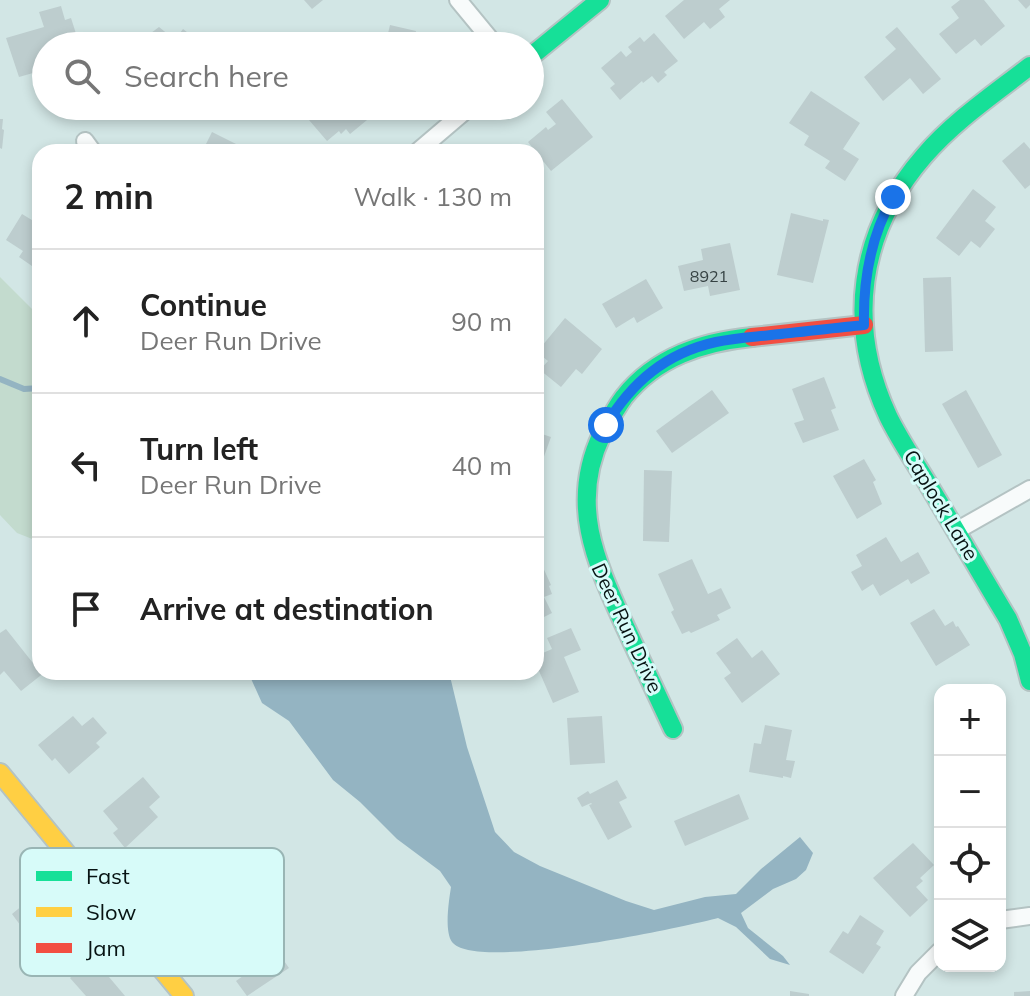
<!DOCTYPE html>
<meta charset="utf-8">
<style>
:root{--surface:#fff;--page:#f6f6f6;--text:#222;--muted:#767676;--line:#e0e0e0}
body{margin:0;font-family:Mulish,sans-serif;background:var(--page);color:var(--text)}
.controls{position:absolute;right:24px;bottom:24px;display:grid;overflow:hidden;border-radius:16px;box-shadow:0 4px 12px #0003}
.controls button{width:72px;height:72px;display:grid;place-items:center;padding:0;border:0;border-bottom:2px solid var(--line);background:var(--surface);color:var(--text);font:40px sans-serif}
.stop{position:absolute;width:24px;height:24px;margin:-18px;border:6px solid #1a73e8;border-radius:50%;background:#fff}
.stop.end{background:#1a73e8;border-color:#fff;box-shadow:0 2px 8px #0008}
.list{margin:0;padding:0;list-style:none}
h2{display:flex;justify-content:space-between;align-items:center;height:104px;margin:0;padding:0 32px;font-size:34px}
h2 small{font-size:26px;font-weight:400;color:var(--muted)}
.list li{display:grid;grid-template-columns:52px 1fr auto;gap:24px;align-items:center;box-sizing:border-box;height:144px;padding:0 32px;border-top:2px solid var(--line)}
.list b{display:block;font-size:30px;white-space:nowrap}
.list p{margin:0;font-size:26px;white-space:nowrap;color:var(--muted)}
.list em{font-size:26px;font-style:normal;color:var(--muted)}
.icon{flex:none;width:44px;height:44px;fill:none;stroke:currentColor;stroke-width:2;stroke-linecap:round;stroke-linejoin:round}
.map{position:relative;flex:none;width:1030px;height:996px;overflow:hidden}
.search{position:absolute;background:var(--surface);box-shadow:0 4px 12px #0003;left:32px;top:32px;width:512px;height:88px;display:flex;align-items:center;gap:20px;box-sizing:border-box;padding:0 28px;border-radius:44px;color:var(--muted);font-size:30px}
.panel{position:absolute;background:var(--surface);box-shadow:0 4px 12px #0003;left:32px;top:144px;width:512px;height:536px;border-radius:24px}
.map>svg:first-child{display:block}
.green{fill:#c3dbce}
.water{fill:#94b4c2}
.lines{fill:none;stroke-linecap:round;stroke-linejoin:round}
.stream{stroke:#94b4c2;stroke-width:6}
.building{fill:#bdcdce}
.street-casing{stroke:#b4c3c3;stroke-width:20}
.fast-casing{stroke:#b4c3c3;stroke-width:22}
.slow-casing{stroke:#b4c3c3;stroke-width:22}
.jam-casing{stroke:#b4c3c3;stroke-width:22}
.street{stroke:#f8fbfb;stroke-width:16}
.fast{stroke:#16e098;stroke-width:18}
.slow{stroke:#ffcf43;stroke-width:18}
.jam{stroke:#f24e42;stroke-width:18}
.route{stroke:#1a73e8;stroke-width:10}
.labels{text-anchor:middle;stroke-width:6;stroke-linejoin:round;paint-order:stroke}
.number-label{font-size:16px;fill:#364243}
.street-label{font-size:20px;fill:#071313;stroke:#d7fbf9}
.key{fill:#d7fbf9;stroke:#99b5b4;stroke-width:2}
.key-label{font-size:22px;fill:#071313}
</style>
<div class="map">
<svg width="1030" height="996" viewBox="0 0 1030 996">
<rect width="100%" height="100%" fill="#d2e6e5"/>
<!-- green -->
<polygon class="green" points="0,277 40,317 40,542 17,533 0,515"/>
<!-- water -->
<path class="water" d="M248,672H449L467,747L495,832L514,852L540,866L626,901L654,910L705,897L736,894L761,869L800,837L813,853L806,870L796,879L773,889L741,913L748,928L783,956L790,965L770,959L736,927L718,918C680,928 475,972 452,942C444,931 449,900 451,887L440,871L397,839L360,802L333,780L289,721L262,703Z"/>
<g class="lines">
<!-- stream -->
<polyline class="stream" points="0,379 24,389 40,388"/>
</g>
<!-- building -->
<g class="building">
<polygon points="304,0 323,0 312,9"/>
<polygon points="684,0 730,0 719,9 725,17 710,29 704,22 684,39 665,16"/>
<polygon points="960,0 984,0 1005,26 981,46 975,39 956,54 939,34 959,18 951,7"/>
<polygon points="1018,0 1030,0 1030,5 1026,9"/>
<polygon points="61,6 65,20 71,18 80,46 46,46 46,64 32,69 33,73 19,77 6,38 44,27 39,12"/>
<polygon points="390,25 416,31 413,46 385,46"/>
<polygon points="159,27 175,40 183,29 192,36 184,46 144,46 153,35 151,33"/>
<polygon points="897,27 941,79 923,94 910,78 883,101 864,77 896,49 885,37"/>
<polygon points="654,33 678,61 664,72 667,75 658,83 652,76 643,83 642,81 620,100 610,88 615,84 601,68 621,51 626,57 632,52 628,47 640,37 644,42"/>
<polygon points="811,91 860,123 843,149 859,159 845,181 825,168 830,161 804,145 809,136 789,123"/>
<polygon points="562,99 593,137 551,171 528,142 546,127 548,130 556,124 546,112"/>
<polygon points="312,106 356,106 367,120 350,134 346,129 341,134 339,131 327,141 303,113"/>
<polygon points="0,119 3,119 2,129 4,130 2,149 0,148"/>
<polygon points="212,132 252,152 202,152"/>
<polygon points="1024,142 1030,149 1030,185 1025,189 1002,161"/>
<polygon points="973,189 996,207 985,221 995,229 980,248 971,241 959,256 936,238"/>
<polygon points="791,213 823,221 823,219 829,220 813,283 777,275"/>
<polygon points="22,214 40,225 40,261 37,259 32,266 19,257 23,251 6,240"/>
<polygon points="730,243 740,290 710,296 708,286 684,291 678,266 703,260 701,249"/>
<polygon points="951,277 953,351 925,352 923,278"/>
<polygon points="646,279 663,308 637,323 634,317 616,328 602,304"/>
<polygon points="565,318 602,349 582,374 576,369 561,387 540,370 548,361 537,352"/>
<polygon points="824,377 836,408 831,410 839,430 803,443 794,423 804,420 792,389"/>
<polygon points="712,390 729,413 672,453 656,431"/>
<polygon points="966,390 1002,455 978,468 942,404"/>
<polygon points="536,432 551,437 542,462 536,460"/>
<polygon points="864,459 876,480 873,482 882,504 857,519 833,476"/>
<polygon points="644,470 672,471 669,542 643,541"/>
<polygon points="886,537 901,562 918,552 930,573 911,584 908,579 880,596 873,584 862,591 851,572 862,566 856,555"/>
<polygon points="692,559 708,594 721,588 731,608 717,615 720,620 691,633 689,631 682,634 671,612 674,610 658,574"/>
<polygon points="541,563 551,585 549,586 552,594 544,597 552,613 536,621 536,565"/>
<polygon points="934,609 945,626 953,621 956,627 958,626 970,645 936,666 910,623"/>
<polygon points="571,628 581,650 564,657 579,692 553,703 536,664 536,656 552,649 547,638"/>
<polygon points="6,629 40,672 45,672 21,691 4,671 0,675 0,633"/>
<polygon points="737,638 752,658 762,650 780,674 742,703 724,678 731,673 716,653"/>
<polygon points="73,716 82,726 93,717 107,733 96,743 100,747 69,774 55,758 52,761 38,745"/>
<polygon points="602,716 605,763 570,765 567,718"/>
<polygon points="765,725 792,730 786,760 795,761 791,778 783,776 783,778 749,772 754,743 761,744"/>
<polygon points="143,777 160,797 149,807 158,817 125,848 113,833 118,829 103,811"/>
<polygon points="617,780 627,798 619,802 632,827 608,840 589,805 592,804 591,803 582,807 577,798 588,791 590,794"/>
<polygon points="739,794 749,819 685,846 674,821"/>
<polygon points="913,843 934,865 920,878 923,881 916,887 928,900 910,917 873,878"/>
<polygon points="34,896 44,907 49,903 70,930 41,953 12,914"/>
<polygon points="860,915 884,931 876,944 881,947 863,974 829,952 843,931 848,934"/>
<polygon points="264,932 289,968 247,996 236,981 247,973 234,953"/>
<polygon points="93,958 125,996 86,996 70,978"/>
<polygon points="790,991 809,994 809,996 790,996"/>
<polygon points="1030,991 1030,996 1014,996 1014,992"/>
</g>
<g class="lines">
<!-- street casing -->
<g class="street-casing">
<g id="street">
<polyline points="458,0 496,46"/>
<polyline points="85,141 93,152"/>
<polyline points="417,152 471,106"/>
<polyline points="956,531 1030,489"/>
<polyline points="1000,920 1030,916"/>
<polyline points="904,996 918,973 940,951"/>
</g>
</g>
<!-- fast casing -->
<g class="fast-casing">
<g id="fast">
<polyline points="530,57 600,0"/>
<path d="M1030,66C994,94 954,121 924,156C858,232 846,325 888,416C900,441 917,465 931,489C957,532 982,576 1008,619L1023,654L1030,681"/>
<path d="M673,729C657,694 640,659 624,624C595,560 569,503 602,434C609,421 615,409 624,397C656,357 702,342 752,337"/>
</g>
</g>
<!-- slow casing -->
<g class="slow-casing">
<polyline id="slow" points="0,773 184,996"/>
</g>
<!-- jam casing -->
<g class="jam-casing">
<polyline id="jam" points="752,337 864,325"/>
</g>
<!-- street -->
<use href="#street" class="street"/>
<!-- fast -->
<use href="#fast" class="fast"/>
<!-- slow -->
<use href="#slow" class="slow"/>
<!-- jam -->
<use href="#jam" class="jam"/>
</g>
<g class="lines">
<!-- route -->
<path class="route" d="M606,425C632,382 666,353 716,342C734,338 753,337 771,335C802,332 833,328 864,325C863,281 871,236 893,197"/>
</g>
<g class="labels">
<!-- number labels -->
<g class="number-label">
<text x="709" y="282">8921</text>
</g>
<!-- street labels -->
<g class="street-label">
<text transform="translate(941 505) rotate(59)" y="7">Caplock Lane</text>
<text transform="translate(627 628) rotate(65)" y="7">Deer Run Drive</text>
</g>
</g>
<!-- legend -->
<rect x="20" y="848" width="264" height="128" rx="12" class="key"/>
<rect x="36" y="871" width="36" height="10" fill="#16e098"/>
<rect x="36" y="907" width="36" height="10" fill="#ffcf43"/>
<rect x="36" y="943" width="36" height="10" fill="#f24e42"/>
<g class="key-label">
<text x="86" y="884">Fast</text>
<text x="86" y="920">Slow</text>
<text x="86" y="956">Jam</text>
</g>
</svg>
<div class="controls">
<button>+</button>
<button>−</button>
<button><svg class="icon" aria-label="locate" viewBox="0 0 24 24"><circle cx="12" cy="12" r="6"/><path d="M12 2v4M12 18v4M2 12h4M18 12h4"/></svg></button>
<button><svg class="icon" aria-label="layers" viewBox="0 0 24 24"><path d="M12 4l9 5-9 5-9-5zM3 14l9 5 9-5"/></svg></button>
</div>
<div class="stop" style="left:606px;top:425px"></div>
<div class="stop end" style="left:893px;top:197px"></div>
<div class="search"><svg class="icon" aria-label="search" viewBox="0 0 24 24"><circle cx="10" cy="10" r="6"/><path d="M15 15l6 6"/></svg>Search here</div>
<section class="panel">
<h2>2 min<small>Walk · 130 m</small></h2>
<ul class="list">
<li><svg class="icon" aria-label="ahead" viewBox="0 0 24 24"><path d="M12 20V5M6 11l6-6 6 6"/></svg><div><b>Continue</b><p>Deer Run Drive</p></div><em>90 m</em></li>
<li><svg class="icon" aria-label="left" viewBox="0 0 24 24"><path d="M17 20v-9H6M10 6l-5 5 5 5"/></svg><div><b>Turn left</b><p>Deer Run Drive</p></div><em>40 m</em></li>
<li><svg class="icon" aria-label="arrive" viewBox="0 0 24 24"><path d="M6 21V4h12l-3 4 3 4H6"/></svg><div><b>Arrive at destination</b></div></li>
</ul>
</section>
</div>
